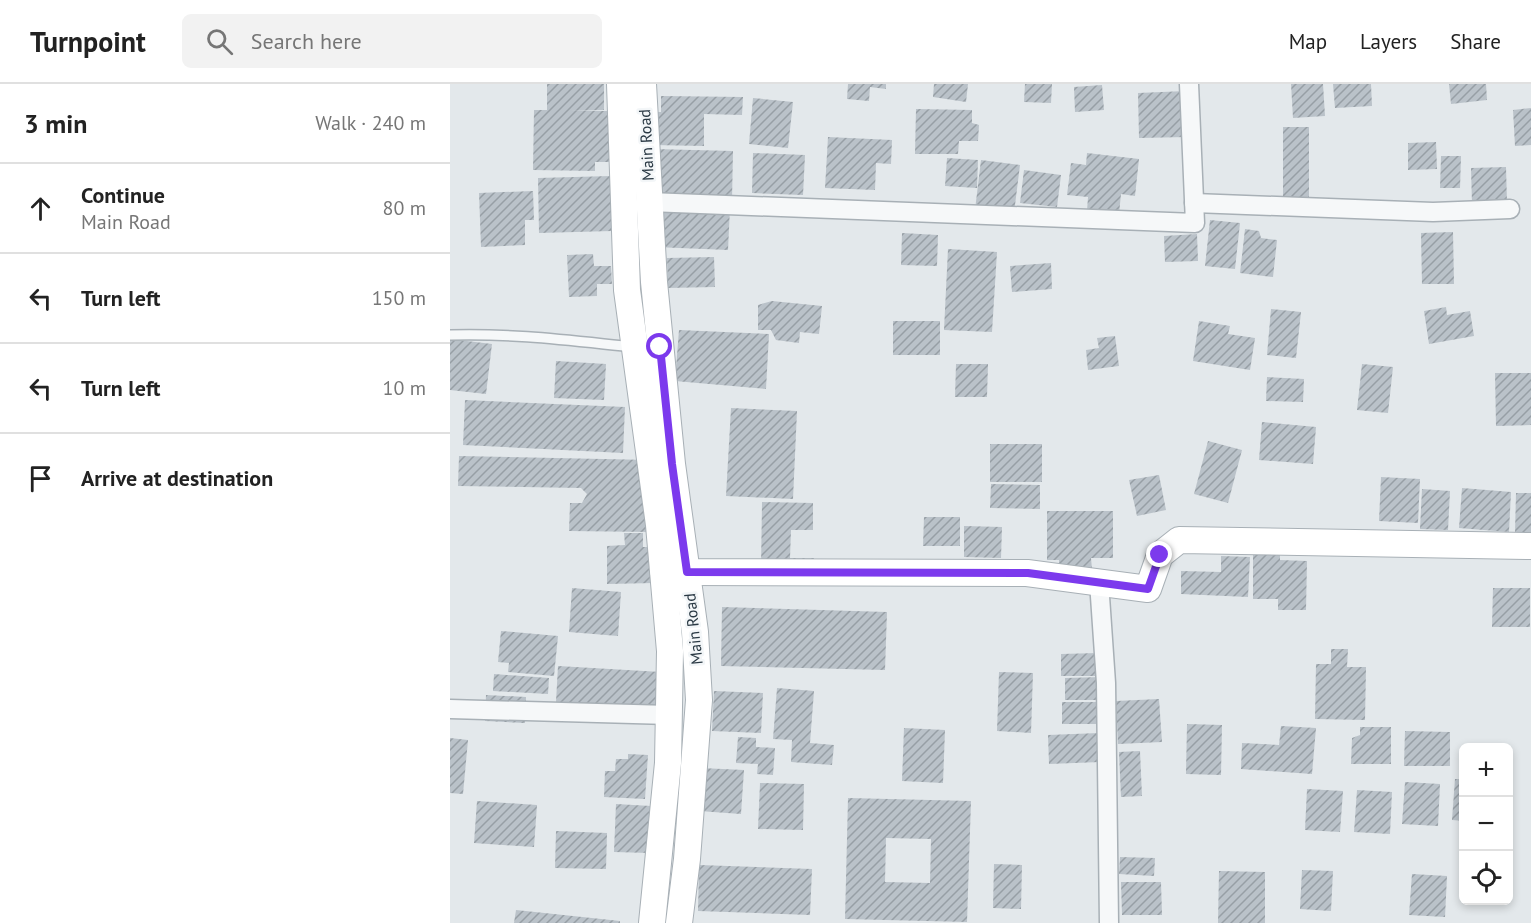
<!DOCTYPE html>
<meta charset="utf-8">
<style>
:root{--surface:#fff;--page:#f2f2f2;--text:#222;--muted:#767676;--line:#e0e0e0}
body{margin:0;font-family:"PT Sans",sans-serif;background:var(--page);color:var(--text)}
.controls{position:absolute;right:18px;bottom:18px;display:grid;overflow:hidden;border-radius:9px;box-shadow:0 3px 9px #0003}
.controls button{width:54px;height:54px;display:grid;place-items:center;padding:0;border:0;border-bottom:2px solid var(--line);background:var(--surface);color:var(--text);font:30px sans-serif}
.stop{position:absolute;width:18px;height:18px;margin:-14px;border:4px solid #7c3aed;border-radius:50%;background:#fff}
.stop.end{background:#7c3aed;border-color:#fff;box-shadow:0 2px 6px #0008}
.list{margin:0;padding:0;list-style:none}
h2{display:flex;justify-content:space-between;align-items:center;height:78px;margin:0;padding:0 24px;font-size:26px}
h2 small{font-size:20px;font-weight:400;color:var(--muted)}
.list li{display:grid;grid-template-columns:39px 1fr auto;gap:18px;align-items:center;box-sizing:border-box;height:90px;padding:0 24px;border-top:2px solid var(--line)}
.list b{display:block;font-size:22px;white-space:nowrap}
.list p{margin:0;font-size:20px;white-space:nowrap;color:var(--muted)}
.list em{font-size:20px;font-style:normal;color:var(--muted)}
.icon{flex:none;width:33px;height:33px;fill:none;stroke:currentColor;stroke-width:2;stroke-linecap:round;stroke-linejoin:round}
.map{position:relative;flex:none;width:1081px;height:839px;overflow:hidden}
header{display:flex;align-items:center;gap:36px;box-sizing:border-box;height:84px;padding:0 30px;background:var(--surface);border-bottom:2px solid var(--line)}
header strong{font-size:28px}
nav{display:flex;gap:33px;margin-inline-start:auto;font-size:21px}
.search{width:420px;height:54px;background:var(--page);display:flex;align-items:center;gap:15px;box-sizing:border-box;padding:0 21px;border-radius:9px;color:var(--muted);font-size:22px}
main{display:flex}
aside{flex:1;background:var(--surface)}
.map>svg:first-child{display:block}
.building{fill:url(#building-hatch);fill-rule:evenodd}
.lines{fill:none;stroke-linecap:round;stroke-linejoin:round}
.lane-casing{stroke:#a8b0b6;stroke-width:12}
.street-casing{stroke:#a8b0b6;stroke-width:21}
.secondary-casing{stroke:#a8b0b6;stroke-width:28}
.lane{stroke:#f6f8f9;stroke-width:9}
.street{stroke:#f6f8f9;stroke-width:18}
.secondary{stroke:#fff;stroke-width:26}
.route{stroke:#7c3aed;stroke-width:8}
.labels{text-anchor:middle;stroke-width:5;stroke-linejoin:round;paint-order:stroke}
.street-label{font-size:16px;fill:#2a3944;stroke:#f3f6f8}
</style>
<header>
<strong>Turnpoint</strong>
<div class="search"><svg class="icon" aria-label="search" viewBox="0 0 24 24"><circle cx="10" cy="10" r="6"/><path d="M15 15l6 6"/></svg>Search here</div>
<nav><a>Map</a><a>Layers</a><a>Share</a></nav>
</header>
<main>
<aside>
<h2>3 min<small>Walk · 240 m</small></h2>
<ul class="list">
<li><svg class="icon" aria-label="ahead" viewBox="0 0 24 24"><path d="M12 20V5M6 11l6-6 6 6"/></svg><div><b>Continue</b><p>Main Road</p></div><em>80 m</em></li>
<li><svg class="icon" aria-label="left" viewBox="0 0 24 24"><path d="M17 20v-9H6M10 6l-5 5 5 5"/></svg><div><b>Turn left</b></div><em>150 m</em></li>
<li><svg class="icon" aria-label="left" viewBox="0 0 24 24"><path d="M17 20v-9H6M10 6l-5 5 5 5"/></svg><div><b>Turn left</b></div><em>10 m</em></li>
<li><svg class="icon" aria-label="arrive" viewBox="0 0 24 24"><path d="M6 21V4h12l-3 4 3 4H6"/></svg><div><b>Arrive at destination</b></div></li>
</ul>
</aside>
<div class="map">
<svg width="1081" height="839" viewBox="0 0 1081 839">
<defs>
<pattern id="building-hatch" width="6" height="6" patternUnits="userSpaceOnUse" patternTransform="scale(1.5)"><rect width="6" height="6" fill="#bac2c9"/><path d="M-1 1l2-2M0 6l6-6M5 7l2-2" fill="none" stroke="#979fa5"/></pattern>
</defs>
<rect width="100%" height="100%" fill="#e3e8eb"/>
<!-- building -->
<g class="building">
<polygon points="97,0 154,0 154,26 121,27 164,27 163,78 145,78 145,87 83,86 84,26 97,26"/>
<polygon points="398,0 436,0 436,5 420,3 419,17 397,15"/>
<polygon points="484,0 518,0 516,18 483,13"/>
<polygon points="575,0 602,0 601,19 574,18"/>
<polygon points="841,0 873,0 875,32 843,34"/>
<polygon points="883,0 921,0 922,22 885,24"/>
<polygon points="999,0 1036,0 1037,16 1001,20"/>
<polygon points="652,1 654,26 625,28 624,3"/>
<polygon points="736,7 737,53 689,54 688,9"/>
<polygon points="211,12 293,13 292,31 254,30 254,62 202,61 203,28 211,28"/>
<polygon points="303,14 343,18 338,64 299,60"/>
<polygon points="1081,24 1081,61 1065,62 1063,26"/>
<polygon points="466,25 522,26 522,39 529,41 528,57 509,57 508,70 465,70"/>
<rect x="833" y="43" width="26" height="74"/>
<polygon points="378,53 442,56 441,80 426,79 425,106 375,104"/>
<polygon points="986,58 987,85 958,86 958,59"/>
<polygon points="203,65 283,67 282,116 201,114"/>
<polygon points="303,69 355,71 353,111 302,109"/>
<polygon points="637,69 689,75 685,112 671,110 669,130 637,127 638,113 617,111 621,79 636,81"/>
<polygon points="991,72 1011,72 1010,104 990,104"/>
<polygon points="497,74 528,76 527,104 495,102"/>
<polygon points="531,76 570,81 564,129 525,126"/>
<polygon points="1056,83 1057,119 1022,120 1021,84"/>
<polygon points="574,86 611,91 607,123 570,119"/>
<polygon points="161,92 162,147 89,149 88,94"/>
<polygon points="83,107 84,136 75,136 75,161 31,163 29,109"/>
<polygon points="207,120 280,124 278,166 205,163"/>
<polygon points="760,136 790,139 785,185 755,182"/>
<polygon points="795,145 809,147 811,154 827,156 823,193 790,189"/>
<polygon points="1003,148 1004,200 972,200 971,149"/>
<polygon points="452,149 488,151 487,182 451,181"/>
<polygon points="747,150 748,177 715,178 714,152"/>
<polygon points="498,165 547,168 542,248 494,246"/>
<polygon points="143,170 144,182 161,182 162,200 147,200 147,212 119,213 117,171"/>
<polygon points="264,173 265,203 218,204 217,174"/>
<polygon points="601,179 602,205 562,208 560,182"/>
<polygon points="322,217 372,222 369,250 350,248 349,259 326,256 321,246 308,246 308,221"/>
<polygon points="996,223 997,231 1020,227 1024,252 979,260 974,227"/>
<polygon points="821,225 851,228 846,274 817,271"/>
<rect x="443" y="237" width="47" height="34"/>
<polygon points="749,237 780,242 778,250 805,254 800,286 743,277"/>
<polygon points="229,246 319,250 316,305 225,297"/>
<polygon points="665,252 669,282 638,286 636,266 649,264 647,254"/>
<polygon points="0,255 42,260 36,310 0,306"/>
<polygon points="106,277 156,280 154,316 104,314"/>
<polygon points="506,280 538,280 537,313 505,313"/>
<polygon points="912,280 943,283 938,329 907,326"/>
<polygon points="1045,289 1081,289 1081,341 1046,342"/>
<polygon points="817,293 854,295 853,318 816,317"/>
<polygon points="15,316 175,323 173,369 13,361"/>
<polygon points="281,324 347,327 343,415 276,412"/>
<polygon points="812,338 866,343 863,380 809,376"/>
<polygon points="758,357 792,366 778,419 744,410"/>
<rect x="540" y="360" width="52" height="38"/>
<polygon points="9,372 200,376 199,448 119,447 120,419 132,419 137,410 131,404 8,402"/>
<polygon points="709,391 716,426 687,432 679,396"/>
<polygon points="931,393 970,395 968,439 929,437"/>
<polygon points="541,400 590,401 590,425 540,424"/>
<polygon points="1012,404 1061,408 1059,448 1009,444"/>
<polygon points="972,405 1000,407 998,446 970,445"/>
<polygon points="1066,409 1081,409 1081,450 1065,449"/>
<polygon points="312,418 363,419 363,446 341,446 340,474 364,474 364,486 311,485"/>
<polygon points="597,427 663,427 663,474 641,474 642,485 609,485 609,476 597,476"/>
<polygon points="474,433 510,433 510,462 473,462"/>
<polygon points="514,442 552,443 551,474 514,473"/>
<polygon points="174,449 193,449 193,463 204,463 205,499 157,500 157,462 175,461"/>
<polygon points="803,464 830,464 830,476 857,477 856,526 828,526 828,515 803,515"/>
<polygon points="771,472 800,473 798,513 731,510 731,487 771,488"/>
<polygon points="122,504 171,508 168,552 119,548"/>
<polygon points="1043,504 1080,504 1080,543 1042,543"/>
<polygon points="272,523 437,528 435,586 271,582"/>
<polygon points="51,547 108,552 104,592 58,588 59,579 48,578"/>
<polygon points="881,565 898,565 897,583 916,583 915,636 865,635 866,580 881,580"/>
<polygon points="648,569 648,592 611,592 611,570"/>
<polygon points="108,582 211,588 209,624 106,618"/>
<polygon points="549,588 583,589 581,649 547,647"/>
<polygon points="44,590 99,594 98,610 43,607"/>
<polygon points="652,593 652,616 615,616 615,594"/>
<polygon points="327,604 364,607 360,659 384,661 382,681 341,678 342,656 323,655"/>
<polygon points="264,607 313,609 311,649 262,647"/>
<polygon points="36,611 76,613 75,639 35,637"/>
<polygon points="709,615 712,658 668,660 666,617"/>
<rect x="612" y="618" width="37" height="22"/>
<polygon points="737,640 772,641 771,691 736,690"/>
<polygon points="831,642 866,644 862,690 791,685 792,659 829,661"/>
<polygon points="910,643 941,643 941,680 901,680 902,654 910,651"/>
<polygon points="454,644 495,646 493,699 452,697"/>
<polygon points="955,647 1000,648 1000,682 954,682"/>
<polygon points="649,649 650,678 599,680 598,651"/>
<polygon points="288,653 306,654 306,663 325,664 323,691 307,690 308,680 286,679"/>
<polygon points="0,654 18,656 13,710 0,709"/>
<polygon points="690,667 692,712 671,713 669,668"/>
<polygon points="178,670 198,671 195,715 154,713 155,687 165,687 166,675 178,675"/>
<polygon points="251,684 294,686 291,730 249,727"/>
<polygon points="1005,695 1014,695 1014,737 1002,736"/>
<polygon points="955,698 990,700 988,742 952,740"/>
<polygon points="310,699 354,700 353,746 308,745"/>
<polygon points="857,705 893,707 890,748 855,746"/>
<polygon points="907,706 942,708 940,750 904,748"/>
<path d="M398,714L521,717L517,838L395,835ZM436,754L481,755L480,799L435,798Z"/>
<polygon points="27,717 87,721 84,763 24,759"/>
<polygon points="166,720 201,722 199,769 164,768"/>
<polygon points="106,747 157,749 156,785 105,784"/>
<polygon points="670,773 705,774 704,792 669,790"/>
<polygon points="544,780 572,781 571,825 543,824"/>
<polygon points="249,781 362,785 360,831 248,827"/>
<polygon points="852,786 883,787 881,827 850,825"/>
<polygon points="769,787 815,788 815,839 768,839"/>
<polygon points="962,790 997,792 995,833 959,831"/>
<polygon points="671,798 711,798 712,831 672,831"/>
<polygon points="66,826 170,837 170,839 64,839"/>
</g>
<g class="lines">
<!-- lane casing -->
<g class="lane-casing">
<path id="lane" d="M0,251C62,249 123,257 184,263"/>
</g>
<!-- street casing -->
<g class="street-casing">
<g id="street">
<polyline points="199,118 745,139 739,0"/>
<polyline points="744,119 983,128 1060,125"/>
<polyline points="649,498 656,599 659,839"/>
<polyline points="0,625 219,631"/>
</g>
</g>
<!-- secondary casing -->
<g class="secondary-casing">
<g id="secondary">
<polyline points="170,0 177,206 209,441 220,567 218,679 202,839"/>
<polyline points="193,0 204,198 222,380 245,548 249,616 237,775 229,839"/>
<polyline points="213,486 237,488 577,489 698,505 710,471 729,456 1081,462"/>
</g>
</g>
<!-- lane -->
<use href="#lane" class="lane"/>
<!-- street -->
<use href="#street" class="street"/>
<!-- secondary -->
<use href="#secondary" class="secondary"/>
</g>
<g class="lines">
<!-- route -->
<polyline class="route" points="210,263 222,380 237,488 578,489 698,505 710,471"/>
</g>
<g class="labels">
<!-- street labels -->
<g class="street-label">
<text transform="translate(196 61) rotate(-93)" y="6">Main Road</text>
<text transform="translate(243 545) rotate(-96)" y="6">Main Road</text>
</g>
</g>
</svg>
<div class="controls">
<button>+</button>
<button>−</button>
<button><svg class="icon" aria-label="locate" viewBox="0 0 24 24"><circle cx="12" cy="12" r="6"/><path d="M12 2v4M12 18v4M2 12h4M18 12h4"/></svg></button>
</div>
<div class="stop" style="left:210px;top:263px"></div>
<div class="stop end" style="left:710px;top:471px"></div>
</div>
</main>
